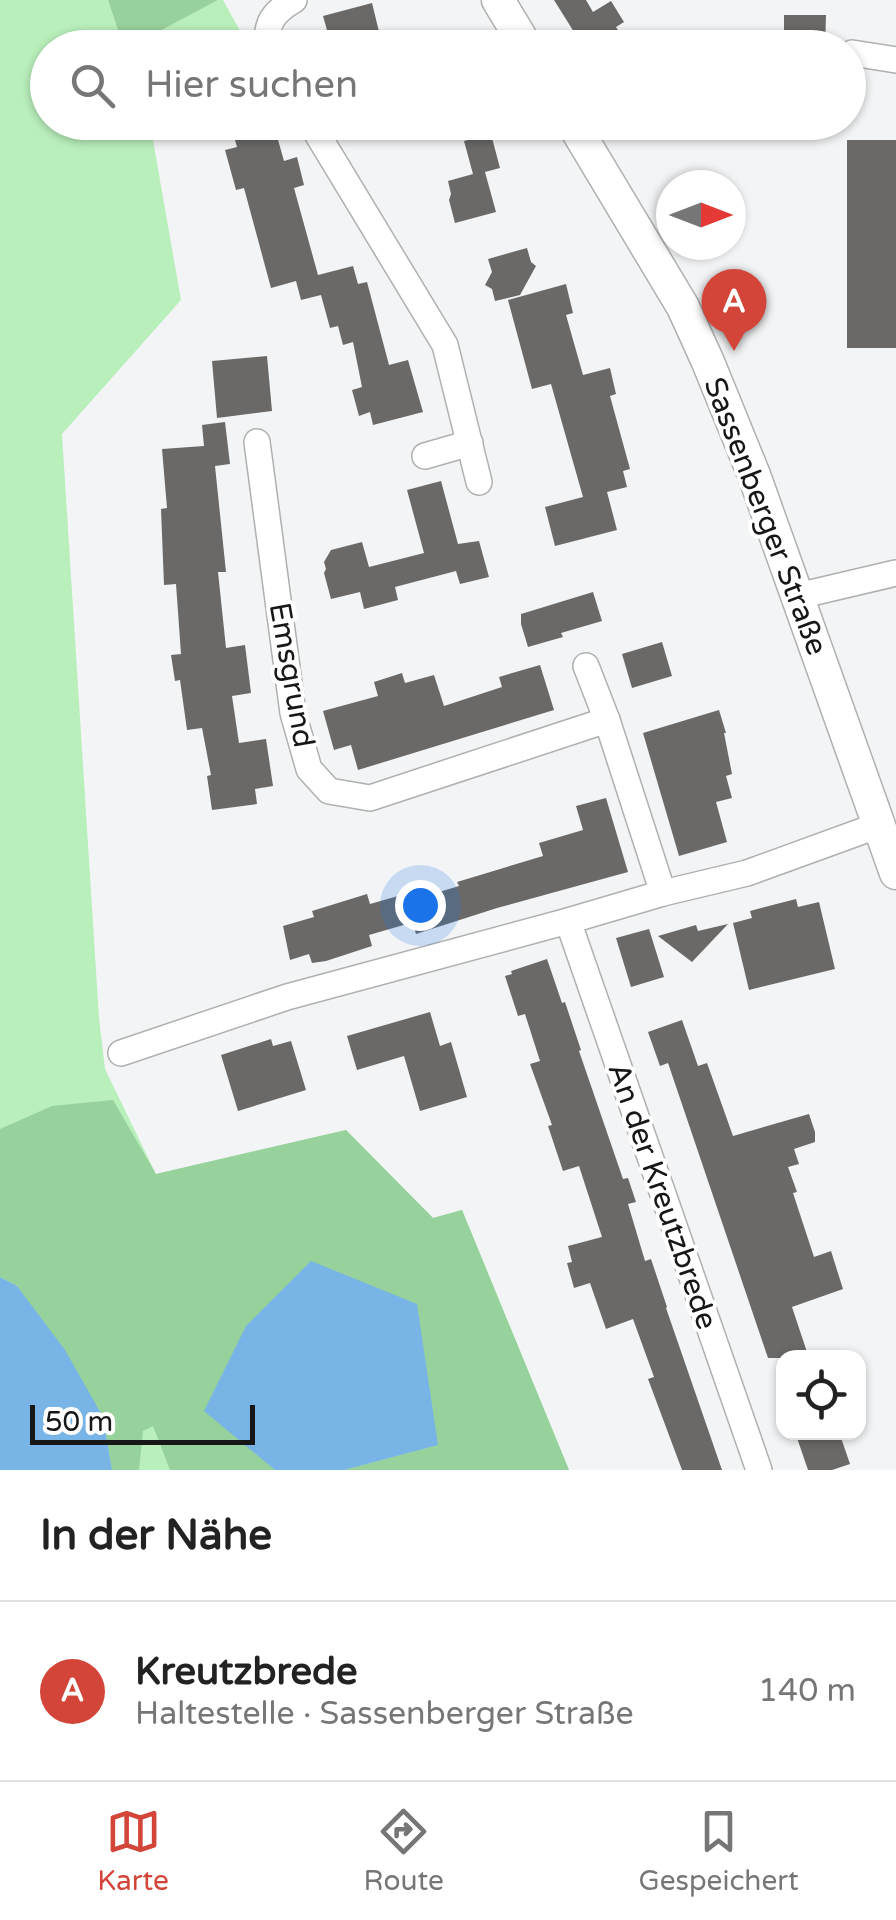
<!DOCTYPE html>
<html lang="de">
<meta charset="utf-8">
<style>
:root{--surface:#fff;--page:#f6f6f6;--text:#222;--muted:#767676;--line:#e0e0e0;--accent:#d34538}
body{margin:0;font-family:"Varela Round",sans-serif;background:var(--page);color:var(--text)}
.controls{position:absolute;right:30px;bottom:30px;display:grid;overflow:hidden;border-radius:20px;box-shadow:0 2px 8px #0004}
.controls button{width:90px;height:90px;display:grid;place-items:center;padding:0;border:0;border-bottom:2px solid var(--line);background:var(--surface);color:var(--text);font:50px sans-serif}
.compass{position:absolute;left:656px;top:170px;width:90px;height:90px;border-radius:50%;background:var(--surface);box-shadow:0 2px 8px #0004;rotate:90deg}
.scale{position:absolute;left:30px;bottom:25px;width:225px;box-sizing:border-box;padding-left:10px;border:5px solid #171717;border-top:0;font-size:28px;line-height:35px;white-space:nowrap;color:#171717;-webkit-text-stroke:8px #fff;paint-order:stroke}
.you{position:absolute;left:420px;top:905px;width:35px;height:35px;margin:-25px;border:8px solid #fff;border-radius:50%;background:#1a73e8;box-shadow:0 0 0 15px #1a73e833}
.badge{display:grid;place-items:center;width:65px;height:65px;border-radius:50%;background:var(--accent);color:#fff;font-size:32px;font-weight:700}
.pin{position:absolute;translate:-50% -82px;filter:drop-shadow(0 2px 5px #0008)}
.pin::after{content:'';position:absolute;top:52px;width:35px;height:30px;background:inherit;clip-path:polygon(0 0,100% 0,50% 100%)}
.list{margin:0;padding:0;list-style:none}
h2{display:flex;justify-content:space-between;align-items:center;height:130px;margin:0;padding:0 40px;font-size:42px}
h2 small{font-size:32px;font-weight:400;color:var(--muted)}
.list li{display:grid;grid-template-columns:65px 1fr auto;gap:30px;align-items:center;box-sizing:border-box;height:180px;padding:0 40px;border-top:2px solid var(--line)}
.list b{display:block;font-size:38px;white-space:nowrap}
.list p{margin:0;font-size:32px;white-space:nowrap;color:var(--muted)}
.list em{font-size:32px;font-style:normal;color:var(--muted)}
.icon{flex:none;width:55px;height:55px;fill:none;stroke:currentColor;stroke-width:2;stroke-linecap:round;stroke-linejoin:round}
.map{position:relative;flex:none;width:896px;height:1470px;overflow:hidden}
.search{position:absolute;background:var(--surface);box-shadow:0 2px 8px #0004;left:30px;right:30px;top:30px;height:110px;display:flex;align-items:center;gap:25px;box-sizing:border-box;padding:0 35px;border-radius:55px;color:var(--muted);font-size:38px}
.sheet{height:310px;background:var(--surface)}
nav{display:flex;justify-content:space-around;align-items:center;box-sizing:border-box;height:140px;border-top:2px solid var(--line);background:var(--surface);font-size:28px;color:var(--muted)}
nav a{display:grid;justify-items:center;gap:5px}
nav .on{color:var(--accent)}
.map>svg:first-child{display:block}
.green{fill:#b9efbb}
.forest{fill:#97d19b}
.water{fill:#79b4e7}
.building{fill:#6a6968}
.lines{fill:none;stroke-linecap:round;stroke-linejoin:round}
.minor-casing{stroke:#afb0b0;stroke-width:28}
.tertiary-casing{stroke:#afb0b0;stroke-width:35}
.minor{stroke:#fff;stroke-width:25}
.tertiary{stroke:#fff;stroke-width:32}
.labels{text-anchor:middle;stroke-width:8;stroke-linejoin:round;paint-order:stroke}
.street-label{font-size:30px;fill:#171717;stroke:#fff}
</style>
<div class="map">
<svg width="896" height="1470" viewBox="0 0 896 1470">
<rect width="100%" height="100%" fill="#f3f4f5"/>
<!-- green -->
<g class="green">
<polygon points="0,0 108,0 124,47 48,48 48,122 150,123 181,300 62,434 99,1018 105,1069 156,1174 346,1130 433,1218 462,1210 569,1470 0,1470"/>
<polygon points="218,0 223,0 249,47 130,47"/>
</g>
<!-- forest -->
<g class="forest">
<polygon points="108,0 218,0 130,47 124,48"/>
<polygon points="113,1100 156,1174 346,1130 433,1218 462,1210 569,1470 344,1470 437,1445 205,1410 275,1470 170,1470 153,1426 143,1431 139,1470 112,1470 103,1417 17,1286 0,1277 0,1129 52,1106"/>
</g>
<!-- water -->
<g class="water">
<polygon points="311,1261 417,1304 438,1445 344,1470 275,1470 204,1411 246,1326"/>
<polygon points="0,1277 17,1286 65,1350 103,1417 112,1470 0,1470"/>
</g>
<!-- building -->
<g class="building">
<polygon points="554,0 586,0 593,12 611,1 624,22 616,27 629,48 584,48"/>
<polygon points="372,3 383,48 332,48 323,16"/>
<polygon points="784,15 826,15 825,48 784,48"/>
<polygon points="245,122 273,122 284,161 297,157 304,185 294,188 318,275 353,266 358,284 367,282 389,365 408,360 423,412 373,425 370,412 359,416 352,390 362,387 353,342 343,345 338,326 330,328 321,295 301,300 296,281 271,288 244,188 236,190 225,150 237,147 231,126"/>
<polygon points="491,134 500,168 485,172 496,212 455,223 449,200 451,194 448,181 473,174 464,141"/>
<rect x="847" y="140" width="49" height="208"/>
<polygon points="527,248 531,262 536,266 520,295 495,301 492,289 485,285 492,272 488,259"/>
<polygon points="566,284 573,313 566,315 583,375 610,368 616,394 610,396 630,469 623,471 627,487 607,492 617,530 555,546 545,507 583,497 551,384 532,389 508,300"/>
<polygon points="267,356 272,411 217,418 212,361"/>
<polygon points="225,422 230,464 215,466 226,572 218,572 226,648 245,645 251,693 232,696 239,743 266,739 273,786 255,789 257,804 212,810 207,776 211,775 202,728 187,730 180,680 175,681 171,655 181,654 176,584 164,585 161,509 167,508 162,449 204,446 202,425"/>
<polygon points="441,481 458,544 479,541 489,577 460,584 456,571 395,587 398,600 364,609 360,592 331,599 324,573 326,569 324,562 331,550 362,542 369,567 424,553 407,490"/>
<polygon points="593,592 602,621 561,633 563,637 528,647 521,624 521,614"/>
<polygon points="662,642 672,676 632,688 622,654"/>
<polygon points="540,665 554,710 358,770 351,745 334,750 323,711 378,696 374,682 402,673 405,683 434,675 444,706 502,687 499,677"/>
<polygon points="719,710 726,733 724,733 732,774 726,776 732,798 716,802 727,842 679,856 643,733"/>
<polygon points="606,798 628,872 497,908 416,934 406,902 459,886 457,882 543,856 539,843 583,830 576,806"/>
<polygon points="367,894 370,904 398,896 407,924 369,935 372,946 326,961 312,963 309,954 290,960 283,926 314,917 312,911"/>
<polygon points="796,899 798,907 819,902 835,969 749,990 733,923 752,918 750,911"/>
<polygon points="728,924 692,962 658,936 696,925 698,931"/>
<polygon points="649,929 664,977 631,987 616,938"/>
<polygon points="547,959 562,1003 565,1002 581,1050 579,1051 623,1179 628,1178 636,1202 628,1204 645,1261 651,1259 667,1307 666,1308 722,1470 682,1470 648,1379 654,1377 633,1319 606,1329 590,1283 574,1288 567,1263 572,1262 568,1246 602,1237 579,1166 563,1171 548,1126 552,1125 530,1064 540,1061 525,1014 518,1016 505,976 512,974 511,971"/>
<polygon points="430,1012 440,1046 451,1042 467,1097 420,1111 404,1056 357,1070 347,1036"/>
<polygon points="682,1020 698,1066 707,1063 733,1136 809,1114 815,1132 815,1142 794,1149 799,1164 788,1167 797,1192 793,1193 814,1257 831,1251 843,1289 792,1307 809,1358 768,1358 668,1063 660,1066 648,1032"/>
<polygon points="271,1039 273,1046 291,1041 306,1090 238,1111 221,1055"/>
<polygon points="795,1432 839,1432 850,1464 832,1470 808,1470"/>
</g>
<g class="lines">
<!-- minor casing -->
<g class="minor-casing">
<g id="minor">
<path d="M266,48C267,22 272,13 294,0"/>
<polyline points="852,53 896,60"/>
<polyline points="310,122 445,345 479,482"/>
<polyline points="257,442 293,713 309,769 329,791 370,798 607,720"/>
<polyline points="425,456 470,443"/>
<polyline points="798,596 896,573"/>
<polyline points="586,666 607,720 663,893"/>
<polyline points="568,921 759,1470"/>
<polyline points="121,1053 287,997 568,921 663,893 747,873 879,825"/>
</g>
</g>
<!-- tertiary casing -->
<g class="tertiary-casing">
<g id="tertiary">
<polyline points="498,0 527,48"/>
<polyline points="572,122 683,307 708,362 754,475 896,873"/>
</g>
</g>
<!-- minor -->
<use href="#minor" class="minor"/>
<!-- tertiary -->
<use href="#tertiary" class="tertiary"/>
</g>
<g class="labels">
<!-- street labels -->
<g class="street-label">
<text transform="translate(766 516) rotate(69)" y="10">Sassenberger Straße</text>
<text transform="translate(292 675) rotate(80)" y="10">Emsgrund</text>
<text transform="translate(663 1196) rotate(71)" y="10">An der Kreutzbrede</text>
</g>
</g>
</svg>
<div class="controls">
<button><svg class="icon" aria-label="locate" viewBox="0 0 24 24"><circle cx="12" cy="12" r="6"/><path d="M12 2v4M12 18v4M2 12h4M18 12h4"/></svg></button>
</div>
<svg class="compass" viewBox="-18 -18 36 36"><path d="M0-13l5 13h-10z" fill="#e53935"/><path d="M0 13l5-13h-10z" fill="#767676"/></svg>
<div class="scale">50 m</div>
<div class="you"></div>
<div class="pin badge" style="left:734px;top:351px">A</div>
<div class="search"><svg class="icon" aria-label="search" viewBox="0 0 24 24"><circle cx="10" cy="10" r="6"/><path d="M15 15l6 6"/></svg>Hier suchen</div>
</div>
<section class="sheet">
<h2>In der Nähe<small></small></h2>
<ul class="list">
<li><span class="badge">A</span><div><b>Kreutzbrede</b><p>Haltestelle · Sassenberger Straße</p></div><em>140 m</em></li>
</ul>
</section>
<nav>
<a class="on"><svg class="icon" aria-label="map" viewBox="0 0 24 24"><path d="M3 6l6-2 6 2 6-2v14l-6 2-6-2-6 2zM9 4v14M15 6v14"/></svg>Karte</a>
<a><svg class="icon" aria-label="directions" viewBox="0 0 24 24"><path d="M12 3l9 9-9 9-9-9zM9 14v-3h6M13 9l2 2-2 2"/></svg>Route</a>
<a><svg class="icon" aria-label="saved" viewBox="0 0 24 24"><path d="M7 4h10v16l-5-4-5 4z"/></svg>Gespeichert</a>
</nav>
